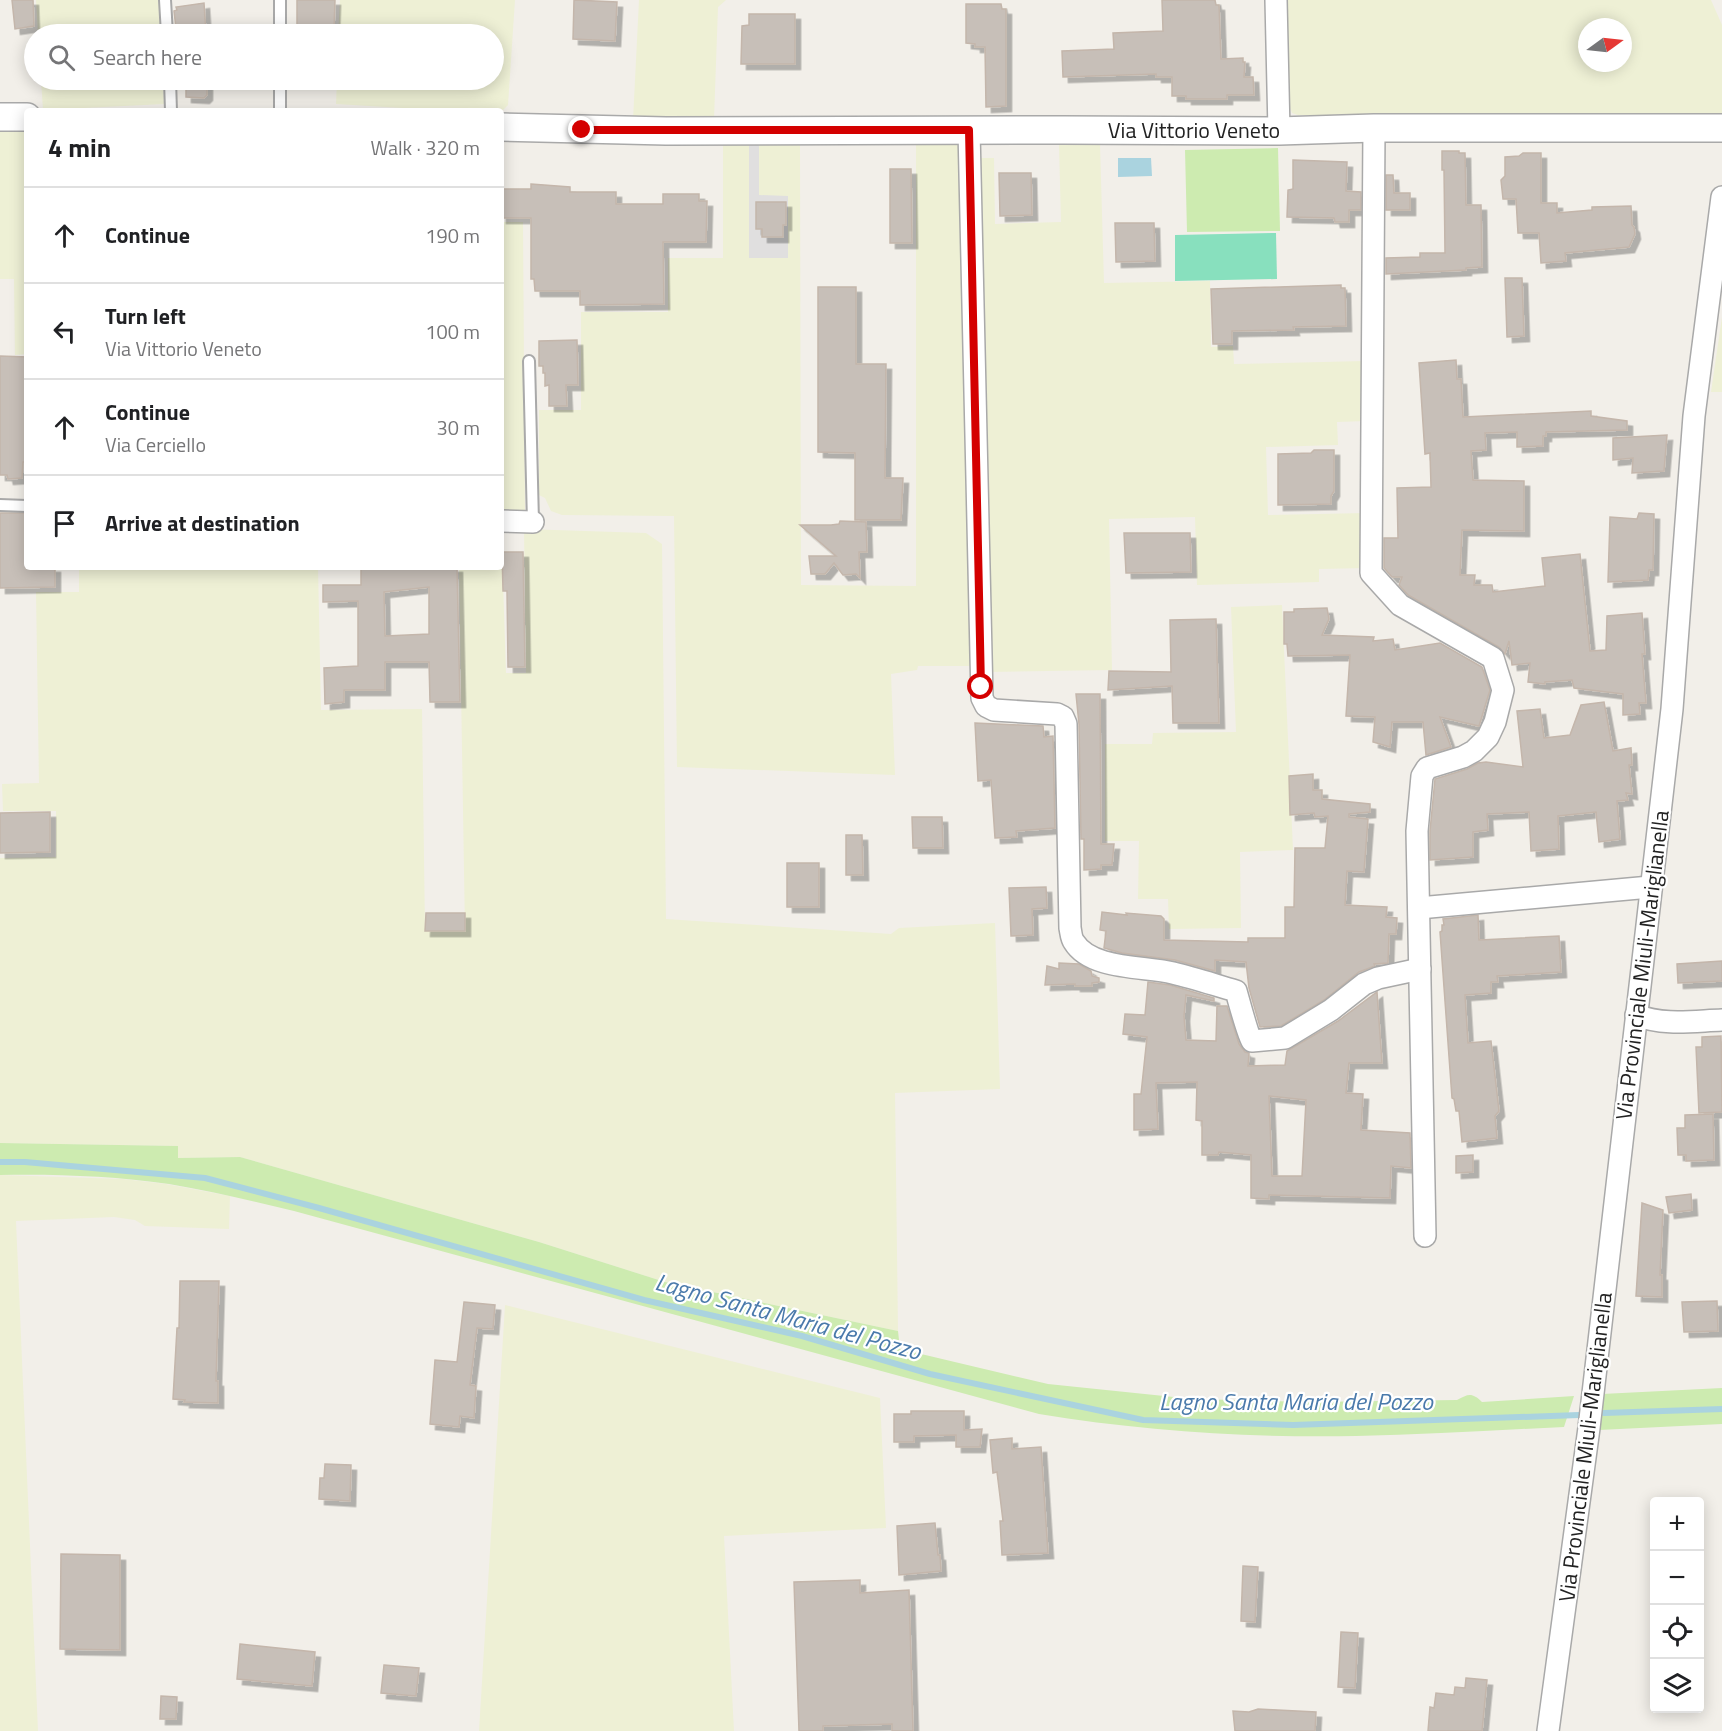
<!DOCTYPE html>
<meta charset="utf-8">
<style>
:root{--surface:#fff;--page:#f6f6f6;--text:#202124;--muted:#757577;--line:#e0e0e0}
body{margin:0;font-family:"Titillium Web",sans-serif;background:var(--page);color:var(--text)}
.controls{position:absolute;right:18px;bottom:18px;display:grid;overflow:hidden;border-radius:6px;box-shadow:0 3px 15px #0003}
.controls button{width:54px;height:54px;display:grid;place-items:center;padding:0;border:0;border-bottom:2px solid var(--line);background:var(--surface);color:var(--text);font:30px sans-serif}
.compass{position:absolute;left:1578px;top:18px;width:54px;height:54px;border-radius:50%;background:var(--surface);box-shadow:0 3px 15px #0003;rotate:75deg}
.stop{position:absolute;width:18px;height:18px;margin:-14px;border:4px solid #d40000;border-radius:50%;background:#fff}
.stop.end{background:#d40000;border-color:#fff;box-shadow:0 2px 6px #0008}
.list{margin:0;padding:0;list-style:none}
h2{display:flex;justify-content:space-between;align-items:center;height:78px;margin:0;padding:0 24px;font-size:26px}
h2 small{font-size:20px;font-weight:400;color:var(--muted)}
.list li{display:grid;grid-template-columns:39px 1fr auto;gap:18px;align-items:center;box-sizing:border-box;height:96px;padding:0 24px;border-top:2px solid var(--line)}
.list b{display:block;font-size:22px;white-space:nowrap}
.list p{margin:0;font-size:20px;white-space:nowrap;color:var(--muted)}
.list em{font-size:20px;font-style:normal;color:var(--muted)}
.icon{flex:none;width:33px;height:33px;fill:none;stroke:currentColor;stroke-width:2;stroke-linecap:round;stroke-linejoin:round}
.map{position:relative;flex:none;width:1722px;height:1731px;overflow:hidden}
.search{position:absolute;background:var(--surface);box-shadow:0 3px 15px #0003;left:24px;top:24px;width:480px;height:66px;display:flex;align-items:center;gap:15px;box-sizing:border-box;padding:0 21px;border-radius:33px;color:var(--muted);font-size:22px}
.panel{position:absolute;background:var(--surface);box-shadow:0 3px 15px #0003;left:24px;top:108px;width:480px;height:462px;border-radius:6px}
.map>svg:first-child{display:block}
.residential{fill:#e0dfdf}
.farmland{fill:#eef0d5;fill-rule:evenodd}
.grass{fill:#cdebb0}
.pitch{fill:#88e0be}
.water{fill:#aad3df}
.lines{fill:none;stroke-linecap:round;stroke-linejoin:round}
.stream{stroke:#aad3df;stroke-width:6}
.building{fill:#c7bfb8;stroke:#c4b6ab;stroke-width:1.5;fill-rule:evenodd;filter:url(#shadow)}
.service-casing{stroke:#a9a9a9;stroke-width:14}
.minor-casing{stroke:#a9a9a9;stroke-width:24}
.tertiary-casing{stroke:#a9a9a9;stroke-width:30}
.service{stroke:#fff;stroke-width:10}
.minor{stroke:#fff;stroke-width:21}
.tertiary{stroke:#fff;stroke-width:27}
.route{stroke:#d40000;stroke-width:8}
.labels{text-anchor:middle;stroke-width:4.5;stroke-linejoin:round;paint-order:stroke}
.street-label{font-size:22px;fill:#222;stroke:#fff}
.water-label{font-size:24px;font-style:italic;fill:#4a7aab;stroke:#fff}
</style>
<div class="map">
<svg width="1722" height="1731" viewBox="0 0 1722 1731">
<defs>
<filter id="shadow"><feDropShadow dx="5.5" dy="5.5" stdDeviation="0" flood-color="#0004"/></filter>
</defs>
<rect width="100%" height="100%" fill="#f2efe9"/>
<!-- residential -->
<polygon class="residential" points="749,145 759,145 759,195 788,195 788,258 749,258"/>
<!-- farmland -->
<g class="farmland">
<polygon points="36,0 159,0 161,34 38,34"/>
<polygon points="340,0 515,0 508,105 501,112 453,111 336,104 337,80 494,80 494,34 338,34"/>
<polygon points="639,0 726,0 718,7 714,119 633,120"/>
<path d="M1285,0H1711L1722,25V116L1298,115L1292,113L1287,100ZM1587,27H1623V63H1587Z"/>
<polygon points="41,80 163,80 164,104 43,110"/>
<polygon points="27,126 27,354 15,355 14,279 0,279 0,127"/>
<polygon points="916,144 964,144 976,666 918,666 917,670 891,674 895,775 677,767 674,516 562,515 551,511 545,498 539,495 539,410 581,410 581,312 668,312 668,258 723,258 723,145 749,145 749,258 788,258 788,196 759,195 759,145 800,145 801,585 916,586"/>
<polygon points="1100,144 1104,283 1210,281 1211,347 1233,346 1234,364 1365,361 1366,421 1337,422 1338,445 1266,447 1268,515 1366,513 1367,568 1319,569 1319,582 1197,585 1195,517 1109,519 1112,670 988,672 976,158 994,158 995,224 1061,222 1059,145"/>
<polygon points="501,222 523,222 525,515 501,515"/>
<polygon points="1722,317 1722,392 1711,392"/>
<polygon points="524,529 646,533 662,544 666,919 891,934 899,928 995,923 1000,1089 895,1093 898,1331 665,1282 539,1242 240,1157 178,1158 177,1146 0,1143 0,858 56,857 56,811 3,811 2,784 39,783 36,592 79,592 79,567 318,567 321,710 422,709 425,931 465,931 459,567 501,567 501,530 503,530 504,551 502,551 506,673 526,673"/>
<polygon points="1282,605 1293,850 1240,852 1241,928 1169,929 1168,899 1138,899 1139,841 1105,841 1105,744 1152,744 1153,733 1236,732 1231,607"/>
<polygon points="0,1175 123,1179 166,1184 230,1196 229,1229 145,1226 135,1220 114,1217 16,1221 38,1731 0,1731"/>
<polygon points="505,1305 880,1398 886,1528 724,1536 734,1731 479,1731"/>
</g>
<!-- grass -->
<g class="grass">
<polygon points="1278,148 1280,231 1187,232 1185,150"/>
<path d="M0,1143L178,1146V1158L240,1157L539,1242L665,1282L898,1331L900,1349L1048,1384L1193,1399L1307,1402L1457,1400C1468,1394 1472,1392 1482,1402L1574,1396L1564,1427C1495,1430 1425,1435 1356,1436C1250,1438 1143,1431 1039,1414L294,1211C253,1201 211,1191 169,1184C114,1176 56,1174 0,1175Z"/>
<polygon points="1722,1388 1722,1424 1599,1430 1602,1394"/>
</g>
<!-- pitch -->
<polygon class="pitch" points="1276,233 1277,279 1175,281 1175,235"/>
<!-- water -->
<polygon class="water" points="1118,158 1151,158 1152,176 1118,177"/>
<g class="lines">
<!-- stream -->
<g class="stream">
<polyline points="0,1162 25,1162 205,1178 319,1208 644,1300 802,1336 930,1374 1143,1420 1293,1425 1579,1415"/>
<polyline points="1604,1413 1722,1409"/>
</g>
</g>
<!-- building -->
<g class="building">
<polygon points="12,0 33,0 34,26 15,29"/>
<polygon points="297,0 335,0 334,29 328,29 328,34 297,34"/>
<polygon points="574,0 617,2 615,41 573,39"/>
<polygon points="1162,0 1215,0 1216,5 1219,5 1221,59 1243,58 1243,62 1245,62 1244,77 1253,77 1254,95 1227,95 1227,99 1186,99 1186,96 1172,96 1172,77 1156,77 1156,74 1063,77 1062,51 1114,49 1113,33 1163,31"/>
<polygon points="204,3 206,34 185,34 185,26 176,28 174,11 177,10 176,7"/>
<polygon points="966,4 1001,4 1002,9 1006,9 1006,106 986,107 985,47 975,47 975,44 966,43"/>
<polygon points="749,14 795,14 795,64 741,64 742,26 749,25"/>
<polygon points="186,80 207,80 207,95 204,98 186,97"/>
<polygon points="1442,151 1459,151 1459,153 1465,153 1466,205 1481,205 1482,267 1466,268 1466,270 1386,274 1386,258 1420,257 1420,253 1445,253 1444,170 1442,170"/>
<polygon points="1523,153 1541,153 1541,203 1557,203 1557,213 1592,210 1592,207 1631,206 1632,225 1634,227 1635,234 1629,247 1565,253 1566,261 1541,263 1539,233 1518,233 1516,199 1503,199 1501,180 1505,176 1505,157 1519,156"/>
<polygon points="1293,160 1347,162 1346,191 1361,192 1361,210 1349,210 1349,222 1335,222 1334,218 1287,217 1288,190 1293,189"/>
<polygon points="890,169 911,169 912,243 890,243"/>
<polygon points="999,173 1031,173 1032,215 1000,216"/>
<polygon points="1386,175 1393,175 1394,193 1410,193 1410,210 1386,210"/>
<polygon points="531,184 570,187 570,192 616,192 616,204 663,204 663,194 699,194 699,201 707,201 706,242 663,242 664,304 580,305 580,291 535,291 534,279 531,279 531,218 501,218 501,189 531,189"/>
<polygon points="756,202 786,202 786,225 783,225 783,237 762,237 762,229 756,229"/>
<polygon points="1115,223 1154,223 1155,261 1116,262"/>
<polygon points="1505,278 1522,278 1524,336 1507,337"/>
<polygon points="1341,285 1341,288 1345,288 1346,326 1293,327 1294,330 1232,331 1232,344 1213,344 1211,289"/>
<polygon points="818,287 856,287 856,364 886,364 885,478 903,478 901,520 855,520 855,453 818,452"/>
<polygon points="577,340 578,385 566,385 567,406 549,406 549,385 545,386 545,373 543,373 543,366 539,366 539,341"/>
<polygon points="0,356 27,357 27,462 23,462 22,478 8,479 7,475 0,475"/>
<polygon points="1456,360 1457,379 1461,379 1463,417 1591,411 1591,416 1627,421 1627,430 1546,432 1546,436 1543,436 1543,446 1517,447 1517,432 1485,433 1486,450 1471,451 1473,480 1524,481 1524,531 1462,530 1460,575 1475,575 1474,585 1492,585 1493,592 1545,586 1542,558 1580,554 1590,651 1606,650 1607,616 1642,613 1645,654 1642,654 1646,703 1639,703 1640,714 1623,715 1623,694 1574,688 1572,680 1545,682 1545,684 1528,682 1530,663 1512,665 1509,641 1505,654 1499,647 1408,595 1399,585 1402,577 1392,577 1384,568 1384,538 1398,538 1397,488 1431,487 1430,453 1425,454 1419,363"/>
<polygon points="1667,435 1664,471 1632,473 1633,458 1613,460 1613,438"/>
<polygon points="1314,450 1334,450 1334,491 1331,496 1331,504 1278,505 1278,454 1311,453"/>
<polygon points="0,513 27,513 27,567 55,567 55,587 0,588"/>
<polygon points="1639,513 1654,514 1653,570 1649,570 1648,580 1608,582 1610,517 1637,519"/>
<polygon points="840,521 866,522 867,552 859,552 860,578 856,574 843,575 834,563 825,574 811,574 809,556 836,556 800,525 831,525 839,524"/>
<polygon points="1124,533 1190,533 1191,572 1126,573"/>
<polygon points="502,552 523,552 525,667 508,667 507,591 503,591"/>
<path d="M361,567H457L460,702H430L429,662H385V690H344V702L325,704L324,668L358,666V601L323,602V585H361ZM429,587V634L385,636L384,592Z"/>
<polygon points="1327,608 1329,619 1322,635 1374,637 1373,641 1393,639 1395,650 1440,643 1482,667 1490,690 1479,726 1440,717 1451,747 1426,755 1423,722 1392,722 1390,747 1373,742 1375,717 1346,716 1350,655 1288,656 1287,644 1284,644 1284,612 1294,612 1294,609"/>
<polygon points="1216,619 1219,723 1173,723 1172,686 1108,690 1109,671 1171,672 1170,620"/>
<polygon points="1076,694 1100,694 1101,844 1114,844 1112,865 1101,865 1101,869 1084,870 1084,839 1081,839 1079,724"/>
<polygon points="1604,702 1613,751 1631,748 1632,765 1629,765 1632,794 1626,793 1628,800 1617,801 1620,839 1599,842 1596,812 1558,816 1559,849 1531,851 1529,812 1487,814 1488,830 1473,832 1473,857 1430,860 1430,831 1435,779 1467,769 1478,763 1486,762 1523,767 1517,711 1540,709 1544,738 1570,735 1581,705"/>
<polygon points="975,723 1043,726 1044,737 1053,736 1055,828 1016,831 1017,837 995,838 991,780 978,781"/>
<polygon points="1313,774 1313,790 1322,790 1322,799 1370,804 1370,812 1349,814 1349,817 1368,819 1364,872 1347,871 1345,905 1387,907 1386,917 1397,918 1396,934 1389,934 1388,963 1374,964 1375,966 1359,972 1324,1000 1281,1026 1260,1027 1249,988 1246,962 1215,960 1215,971 1175,960 1122,953 1104,948 1106,931 1100,930 1102,912 1127,915 1126,913 1161,916 1164,919 1164,940 1248,942 1248,938 1285,938 1285,907 1294,907 1295,848 1325,848 1328,816 1315,817 1314,813 1290,815 1289,776"/>
<polygon points="50,812 50,852 0,853 0,813"/>
<polygon points="912,817 942,817 943,848 913,848"/>
<polygon points="846,835 862,835 863,875 846,875"/>
<rect x="787" y="863" width="32" height="44"/>
<polygon points="1046,887 1047,908 1032,909 1033,935 1011,936 1009,888"/>
<polygon points="426,913 465,913 465,931 425,931"/>
<polygon points="1478,915 1479,940 1559,936 1561,972 1497,976 1498,982 1491,982 1491,993 1465,995 1468,1043 1491,1041 1499,1111 1495,1116 1497,1138 1462,1142 1459,1111 1456,1111 1454,1099 1452,1098 1440,932 1442,931 1442,925 1444,925 1443,919"/>
<polygon points="1722,961 1722,981 1678,983 1677,964"/>
<polygon points="1059,963 1079,964 1091,971 1092,976 1099,978 1099,982 1092,983 1092,986 1075,986 1075,984 1045,985 1047,966 1059,969"/>
<path d="M1148,982L1170,985L1214,998V1001L1186,995L1184,1016L1186,1040L1216,1041L1217,1006H1227L1239,1044L1245,1052L1249,1053L1248,1066L1285,1065L1287,1051L1338,1021L1377,992L1382,1063H1349L1346,1093L1363,1094L1361,1130L1410,1133L1411,1168L1391,1166L1390,1198L1269,1195V1199L1251,1198V1155L1219,1152L1218,1155H1202V1121L1196,1120L1197,1082L1156,1083L1158,1129L1134,1130V1094H1141L1147,1037L1123,1034L1125,1014L1145,1015ZM1269,1096L1306,1100L1302,1176H1272Z"/>
<polygon points="1721,1036 1722,1112 1699,1113 1696,1047 1702,1047 1702,1037"/>
<polygon points="1713,1114 1714,1160 1686,1161 1686,1155 1678,1155 1677,1128 1685,1128 1685,1115"/>
<polygon points="1473,1155 1473,1172 1456,1173 1456,1156"/>
<polygon points="1691,1194 1692,1210 1669,1213 1666,1197"/>
<polygon points="1642,1203 1663,1210 1660,1275 1662,1275 1662,1297 1636,1296"/>
<polygon points="180,1281 219,1281 216,1381 218,1381 218,1403 184,1402 185,1400 173,1399 177,1328 179,1328"/>
<polygon points="1717,1301 1718,1331 1684,1332 1682,1302"/>
<polygon points="464,1302 495,1305 493,1329 477,1328 470,1385 476,1386 474,1418 460,1416 459,1427 430,1424 435,1360 457,1362"/>
<polygon points="911,1411 964,1411 964,1430 982,1429 980,1447 956,1447 956,1435 914,1436 914,1442 894,1442 894,1414 911,1414"/>
<polygon points="1012,1438 1012,1449 1041,1447 1048,1553 1002,1555 1000,1521 1003,1521 997,1472 993,1473 990,1440"/>
<polygon points="325,1464 351,1465 350,1501 319,1499 320,1478 324,1478"/>
<polygon points="935,1523 938,1555 940,1555 941,1571 899,1575 897,1526"/>
<polygon points="61,1554 120,1555 120,1650 60,1649"/>
<polygon points="1243,1566 1258,1567 1255,1622 1241,1621"/>
<polygon points="860,1580 860,1593 909,1590 913,1731 892,1731 892,1724 823,1726 823,1731 799,1731 794,1582"/>
<polygon points="1341,1632 1358,1633 1355,1688 1338,1687"/>
<polygon points="240,1644 315,1652 312,1686 237,1679"/>
<polygon points="384,1665 419,1668 416,1696 381,1693"/>
<polygon points="1466,1678 1487,1680 1482,1731 1428,1731 1430,1707 1434,1708 1436,1693 1454,1695 1455,1687 1465,1688"/>
<polygon points="161,1696 177,1697 176,1719 160,1719"/>
<polygon points="1258,1709 1316,1712 1315,1731 1235,1731 1233,1711 1249,1712"/>
</g>
<g class="lines">
<!-- service casing -->
<g class="service-casing">
<g id="service">
<polyline points="165,0 167,34"/>
<polyline points="280,0 280,34"/>
<polyline points="170,80 171,111"/>
<polyline points="280,80 280,111"/>
<polyline points="529,361 533,522"/>
<polyline points="0,505 27,506"/>
</g>
</g>
<!-- minor casing -->
<g class="minor-casing">
<g id="minor">
<polyline points="1276,0 1279,131"/>
<polyline points="1374,128 1371,573 1400,605 1493,658 1503,690 1495,722 1488,737 1474,751 1463,757 1427,768 1422,776 1417,831 1425,1236"/>
<path d="M969,130L982,698L986,706L994,710L1057,714L1063,717L1066,724L1070,928C1071,932 1071,938 1074,942C1091,970 1145,966 1173,973C1194,978 1215,985 1236,991C1239,1001 1248,1036 1252,1041L1285,1038L1331,1010L1364,984L1378,978L1420,969"/>
<polyline points="501,521 533,522"/>
<polyline points="1419,908 1650,887"/>
<path d="M1636,1015C1664,1026 1693,1021 1722,1020"/>
<polyline points="1548,1731 1589,1428 1672,709 1694,416 1722,197"/>
</g>
</g>
<!-- tertiary casing -->
<g class="tertiary-casing">
<g id="tertiary">
<polyline points="0,117 27,117"/>
<polyline points="501,127 666,131 1064,130 1279,131 1374,128 1722,128"/>
</g>
</g>
<!-- service -->
<use href="#service" class="service"/>
<!-- minor -->
<use href="#minor" class="minor"/>
<!-- tertiary -->
<use href="#tertiary" class="tertiary"/>
</g>
<g class="lines">
<!-- route -->
<polyline class="route" points="582,130 969,130 981,687"/>
</g>
<g class="labels">
<!-- street labels -->
<g class="street-label">
<text x="1194" y="138">Via Vittorio Veneto</text>
<text transform="translate(1642 965) rotate(-83)" y="8">Via Provinciale Miuli-Mariglianella</text>
<text transform="translate(1585 1447) rotate(-83)" y="8">Via Provinciale Miuli-Mariglianella</text>
</g>
<!-- water labels -->
<g class="water-label">
<text transform="translate(788 1317) rotate(15)" y="8">Lagno Santa Maria del Pozzo</text>
<text x="1296" y="1410">Lagno Santa Maria del Pozzo</text>
</g>
</g>
</svg>
<div class="controls">
<button>+</button>
<button>−</button>
<button><svg class="icon" aria-label="locate" viewBox="0 0 24 24"><circle cx="12" cy="12" r="6"/><path d="M12 2v4M12 18v4M2 12h4M18 12h4"/></svg></button>
<button><svg class="icon" aria-label="layers" viewBox="0 0 24 24"><path d="M12 4l9 5-9 5-9-5zM3 14l9 5 9-5"/></svg></button>
</div>
<svg class="compass" viewBox="-18 -18 36 36"><path d="M0-13l5 13h-10z" fill="#e53935"/><path d="M0 13l5-13h-10z" fill="#757577"/></svg>
<div class="stop" style="left:981px;top:687px"></div>
<div class="stop end" style="left:582px;top:130px"></div>
<div class="search"><svg class="icon" aria-label="search" viewBox="0 0 24 24"><circle cx="10" cy="10" r="6"/><path d="M15 15l6 6"/></svg>Search here</div>
<section class="panel">
<h2>4 min<small>Walk · 320 m</small></h2>
<ul class="list">
<li><svg class="icon" aria-label="ahead" viewBox="0 0 24 24"><path d="M12 20V5M6 11l6-6 6 6"/></svg><div><b>Continue</b></div><em>190 m</em></li>
<li><svg class="icon" aria-label="left" viewBox="0 0 24 24"><path d="M17 20v-9H6M10 6l-5 5 5 5"/></svg><div><b>Turn left</b><p>Via Vittorio Veneto</p></div><em>100 m</em></li>
<li><svg class="icon" aria-label="ahead" viewBox="0 0 24 24"><path d="M12 20V5M6 11l6-6 6 6"/></svg><div><b>Continue</b><p>Via Cerciello</p></div><em>30 m</em></li>
<li><svg class="icon" aria-label="arrive" viewBox="0 0 24 24"><path d="M6 21V4h12l-3 4 3 4H6"/></svg><div><b>Arrive at destination</b></div></li>
</ul>
</section>
</div>
